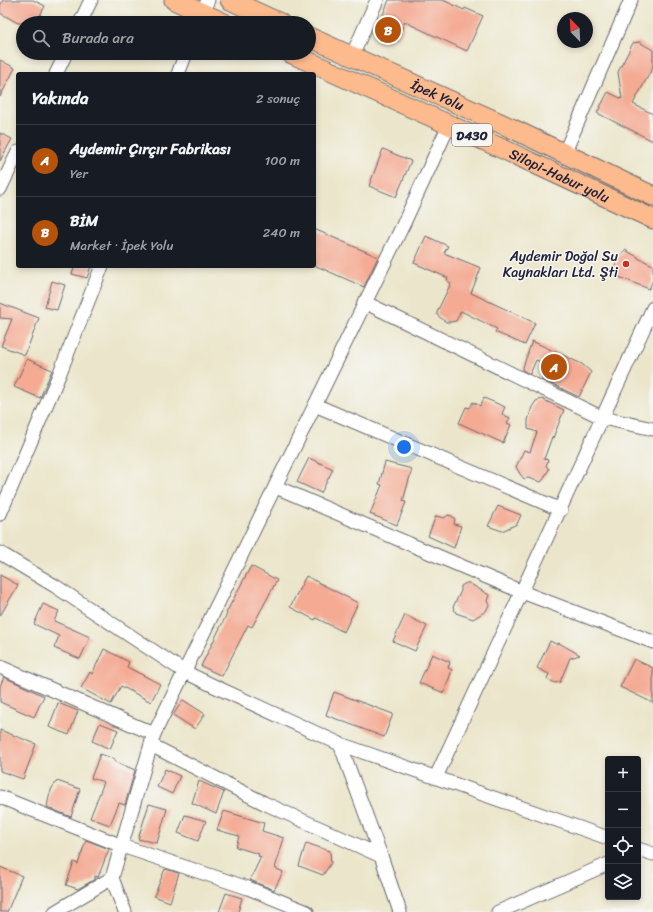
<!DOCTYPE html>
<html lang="tr">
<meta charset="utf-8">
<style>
:root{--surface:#171b24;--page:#242831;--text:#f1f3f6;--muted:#9ea1a6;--line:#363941;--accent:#b45309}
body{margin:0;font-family:Sriracha,sans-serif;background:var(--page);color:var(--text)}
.controls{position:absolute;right:12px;bottom:12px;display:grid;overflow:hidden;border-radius:4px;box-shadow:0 2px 6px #0003}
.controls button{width:36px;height:36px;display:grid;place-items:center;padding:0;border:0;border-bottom:1px solid var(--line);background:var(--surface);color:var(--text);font:20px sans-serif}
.compass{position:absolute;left:557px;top:12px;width:36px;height:36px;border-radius:50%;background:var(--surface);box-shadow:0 2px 6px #0003;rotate:336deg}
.you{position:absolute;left:404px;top:447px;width:14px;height:14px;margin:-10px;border:3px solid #fff;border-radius:50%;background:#1a73e8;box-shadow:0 0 0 6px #1a73e833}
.badge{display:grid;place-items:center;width:26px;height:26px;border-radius:50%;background:var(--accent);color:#fff;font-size:13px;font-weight:700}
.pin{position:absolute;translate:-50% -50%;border:2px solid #fff;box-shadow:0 1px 4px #0006}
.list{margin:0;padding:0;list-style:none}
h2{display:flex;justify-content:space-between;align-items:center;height:52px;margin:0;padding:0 16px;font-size:17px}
h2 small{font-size:13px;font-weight:400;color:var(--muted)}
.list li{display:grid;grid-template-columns:26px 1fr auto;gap:12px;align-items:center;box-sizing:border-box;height:72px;padding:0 16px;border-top:1px solid var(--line)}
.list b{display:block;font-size:15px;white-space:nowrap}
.list p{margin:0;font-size:13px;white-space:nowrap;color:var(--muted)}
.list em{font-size:13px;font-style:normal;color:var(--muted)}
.icon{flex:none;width:22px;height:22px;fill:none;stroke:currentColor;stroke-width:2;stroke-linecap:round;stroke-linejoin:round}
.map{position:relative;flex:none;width:653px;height:912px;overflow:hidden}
.search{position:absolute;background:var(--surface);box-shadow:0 2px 6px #0003;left:16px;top:16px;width:300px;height:44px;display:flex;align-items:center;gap:10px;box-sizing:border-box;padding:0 14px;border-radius:22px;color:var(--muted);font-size:15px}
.panel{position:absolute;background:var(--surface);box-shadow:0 2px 6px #0003;left:16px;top:72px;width:300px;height:196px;border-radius:4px}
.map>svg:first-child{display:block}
.building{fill:#f4aa93}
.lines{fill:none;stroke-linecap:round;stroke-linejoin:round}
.minor-casing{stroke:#68676d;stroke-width:15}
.highway-casing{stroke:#68676d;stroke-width:21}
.minor{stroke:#fff;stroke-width:13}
.highway{stroke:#fcba8d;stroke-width:19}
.poi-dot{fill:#c8321e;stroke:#f6f6f2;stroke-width:1.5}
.labels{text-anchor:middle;stroke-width:3;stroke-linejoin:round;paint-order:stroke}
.shield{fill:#f6f6f2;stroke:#626272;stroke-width:1}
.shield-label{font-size:13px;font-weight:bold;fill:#22223b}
.street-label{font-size:14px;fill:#22223b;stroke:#f6f6f2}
.poi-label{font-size:14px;fill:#22223b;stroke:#f6f6f2;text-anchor:end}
</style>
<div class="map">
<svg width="653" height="912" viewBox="0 0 653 912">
<rect width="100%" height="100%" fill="#f6f6f2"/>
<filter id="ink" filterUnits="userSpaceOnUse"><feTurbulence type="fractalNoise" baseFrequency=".025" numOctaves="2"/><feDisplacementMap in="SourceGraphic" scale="8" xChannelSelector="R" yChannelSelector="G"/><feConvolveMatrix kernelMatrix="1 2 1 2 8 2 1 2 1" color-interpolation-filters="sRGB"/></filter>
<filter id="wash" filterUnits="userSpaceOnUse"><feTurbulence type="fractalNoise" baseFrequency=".012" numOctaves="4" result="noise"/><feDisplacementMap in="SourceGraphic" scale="16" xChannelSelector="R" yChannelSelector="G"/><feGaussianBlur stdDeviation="0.9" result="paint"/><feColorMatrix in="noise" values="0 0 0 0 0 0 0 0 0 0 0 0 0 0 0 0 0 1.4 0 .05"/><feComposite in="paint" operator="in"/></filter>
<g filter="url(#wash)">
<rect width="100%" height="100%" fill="#ebe6cb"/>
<g id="blocks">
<!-- building -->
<g class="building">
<polygon points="3,0 33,0 45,6 36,23 18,23 0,13 0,6"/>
<polygon points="389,0 443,0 464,10 465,8 483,16 467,51 405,22 397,38 377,29"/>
<polygon points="639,42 653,50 653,67 633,104 653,114 653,141 597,113 608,92 622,99 618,72 633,43"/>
<polygon points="0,60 15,68 0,97"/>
<polygon points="0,133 12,139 0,161"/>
<polygon points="383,149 411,161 396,197 369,186"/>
<polygon points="314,229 378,257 364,287 314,265"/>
<polygon points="426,236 448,246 444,253 481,268 471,293 535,323 525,345 495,332 497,329 461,311 456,321 451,322 446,322 437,315 437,312 451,283 447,281 448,278 414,263"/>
<polygon points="625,250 638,257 638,258 653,265 653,280 649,289 614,275 615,266 619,257"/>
<polygon points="75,266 91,266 87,278 72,274"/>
<polygon points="52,281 65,285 57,310 45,307"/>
<polygon points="0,303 39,318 25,355 1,346 12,319 0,318"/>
<polygon points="532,341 582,364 591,372 579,397 542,379 547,364 536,360 530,374 522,370"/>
<polygon points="27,359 52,370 40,398 14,387"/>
<polygon points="484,398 505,407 502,414 510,418 507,423 511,425 503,443 459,423 466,407 470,408 473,402 480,406"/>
<polygon points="542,399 564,410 553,438 552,437 544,459 548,460 546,466 549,469 543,480 541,482 528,478 524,479 520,474 516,467 524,450 530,452 537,432 528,429 528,420 532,407 536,401"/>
<polygon points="309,458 333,469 321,493 297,482"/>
<polygon points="385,462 412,469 403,501 406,502 397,525 370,514 382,485 379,484"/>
<polygon points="498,506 521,515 517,524 502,531 488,526"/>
<polygon points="448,515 452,516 455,519 454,524 461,526 454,548 428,536 436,516 444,518"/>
<polygon points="251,566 277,580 252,627 248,625 222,676 201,666 227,614 226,613"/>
<polygon points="0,575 18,585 0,616"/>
<polygon points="306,576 358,603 344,632 316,618 315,620 290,607"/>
<polygon points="466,583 469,583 489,595 487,601 489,605 486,611 473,619 456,613 453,607 461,591 461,586"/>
<polygon points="43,604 59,611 54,621 90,637 80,659 54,648 59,636 34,624"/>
<polygon points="405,615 427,626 415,651 393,641"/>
<polygon points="550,641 556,644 559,643 580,655 570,658 560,682 555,683 547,679 549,674 537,668"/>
<polygon points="104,649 129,662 127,667 160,684 151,702 121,686 111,704 81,688 90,672 92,674"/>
<polygon points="432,654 450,662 448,668 452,670 444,693 419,683"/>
<polygon points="634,659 653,668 653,703 620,687"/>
<polygon points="4,677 44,696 34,717 0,702 0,686"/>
<polygon points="334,692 393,714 384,737 326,715"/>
<polygon points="183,700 205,714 195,729 173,715"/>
<polygon points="58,703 78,711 69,735 49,727"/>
<polygon points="100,723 118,730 110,749 92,741"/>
<polygon points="0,730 36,744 23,779 0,771"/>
<polygon points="100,754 115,759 114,761 135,770 125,805 119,803 110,825 90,818 104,782 91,778"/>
<polygon points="165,769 180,776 172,794 157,787"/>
<polygon points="57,781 80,789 71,817 47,807 49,796 52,788"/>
<polygon points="199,781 224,792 216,814 192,803"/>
<polygon points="149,804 167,809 157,843 138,839"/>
<polygon points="224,811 264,823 262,831 284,838 275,868 283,872 274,890 250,880 261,857 258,856 259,854 236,847 239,836 217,830"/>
<polygon points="185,815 206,821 198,841 178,833"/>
<polygon points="86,840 109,849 98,877 95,876 95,879 78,889 66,885 74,862 78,864"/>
<polygon points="306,843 330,851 331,863 323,875 299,866"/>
<polygon points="0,867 22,876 7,912 0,912"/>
<polygon points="165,869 179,873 170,902 154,896"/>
<polygon points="226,893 242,898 238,912 219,912"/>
</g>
</g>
</g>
<g filter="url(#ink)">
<use href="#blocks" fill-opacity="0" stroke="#68676d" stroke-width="1"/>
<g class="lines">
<!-- minor casing -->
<g class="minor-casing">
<g id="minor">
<polyline points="80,23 91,0"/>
<polyline points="198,23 208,0"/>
<polyline points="352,56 377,0"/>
<polyline points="56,74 66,53"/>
<polyline points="178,74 186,53"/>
<polyline points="564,154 631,0"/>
<polyline points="0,189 18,152"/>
<polyline points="364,302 603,418 653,429"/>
<polyline points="315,405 561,510"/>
<polyline points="276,487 522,592 653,642"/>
<polyline points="0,514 59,375 102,266"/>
<polyline points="0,553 55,586 185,672 216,687 340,744 608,838"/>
<polyline points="0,667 154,734"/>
<polyline points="340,744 381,856 400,912"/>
<polyline points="151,745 264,803 381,856"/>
<polyline points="436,777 653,308"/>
<polyline points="0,797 122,846 248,888 307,912"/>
<polyline points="638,849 653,854"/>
<polyline points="112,878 125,912"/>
<polyline points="55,912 112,878 154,734 403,225 449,125"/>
<polyline points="498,912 608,864"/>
</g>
</g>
<!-- highway casing -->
<g class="highway-casing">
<g id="highway">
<polyline points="174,0 224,23"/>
<polyline points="230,0 280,23"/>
<path id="s1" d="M309,37L511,128L653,196"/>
<path id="s2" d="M290,53L505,150L653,219"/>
</g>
</g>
<!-- minor -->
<use href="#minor" class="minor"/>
<!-- highway -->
<use href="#highway" class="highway"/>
</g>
</g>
<!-- markers -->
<circle class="poi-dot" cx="626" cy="264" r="4"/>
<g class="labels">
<!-- shield labels -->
<rect class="shield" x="452" y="124" width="40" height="22" rx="3"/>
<g class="shield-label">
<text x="472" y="140">D430</text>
</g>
<!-- street labels -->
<g class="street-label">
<text dy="5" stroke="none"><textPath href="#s1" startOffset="141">İpek Yolu</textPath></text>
<text dy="5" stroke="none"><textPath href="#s2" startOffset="296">Silopi-Habur yolu</textPath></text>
</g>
<!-- poi labels -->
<g class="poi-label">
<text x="618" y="261">Aydemir Doğal Su<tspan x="618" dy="16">Kaynakları Ltd. Şti</tspan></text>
</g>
</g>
</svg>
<div class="controls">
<button>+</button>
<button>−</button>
<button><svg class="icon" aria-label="locate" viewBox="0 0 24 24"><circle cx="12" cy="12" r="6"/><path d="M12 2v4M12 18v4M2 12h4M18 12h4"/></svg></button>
<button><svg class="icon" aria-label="layers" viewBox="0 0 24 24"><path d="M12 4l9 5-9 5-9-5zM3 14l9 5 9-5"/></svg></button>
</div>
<svg class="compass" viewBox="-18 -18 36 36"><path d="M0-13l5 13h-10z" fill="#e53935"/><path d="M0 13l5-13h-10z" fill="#9ea1a6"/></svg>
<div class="you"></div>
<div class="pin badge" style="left:554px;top:367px">A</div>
<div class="pin badge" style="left:388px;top:30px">B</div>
<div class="search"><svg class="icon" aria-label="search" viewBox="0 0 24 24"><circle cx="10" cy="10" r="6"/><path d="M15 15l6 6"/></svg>Burada ara</div>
<section class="panel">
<h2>Yakında<small>2 sonuç</small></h2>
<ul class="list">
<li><span class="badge">A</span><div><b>Aydemir Çırçır Fabrikası</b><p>Yer</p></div><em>100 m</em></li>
<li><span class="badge">B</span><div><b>BİM</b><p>Market · İpek Yolu</p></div><em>240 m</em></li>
</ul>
</section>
</div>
